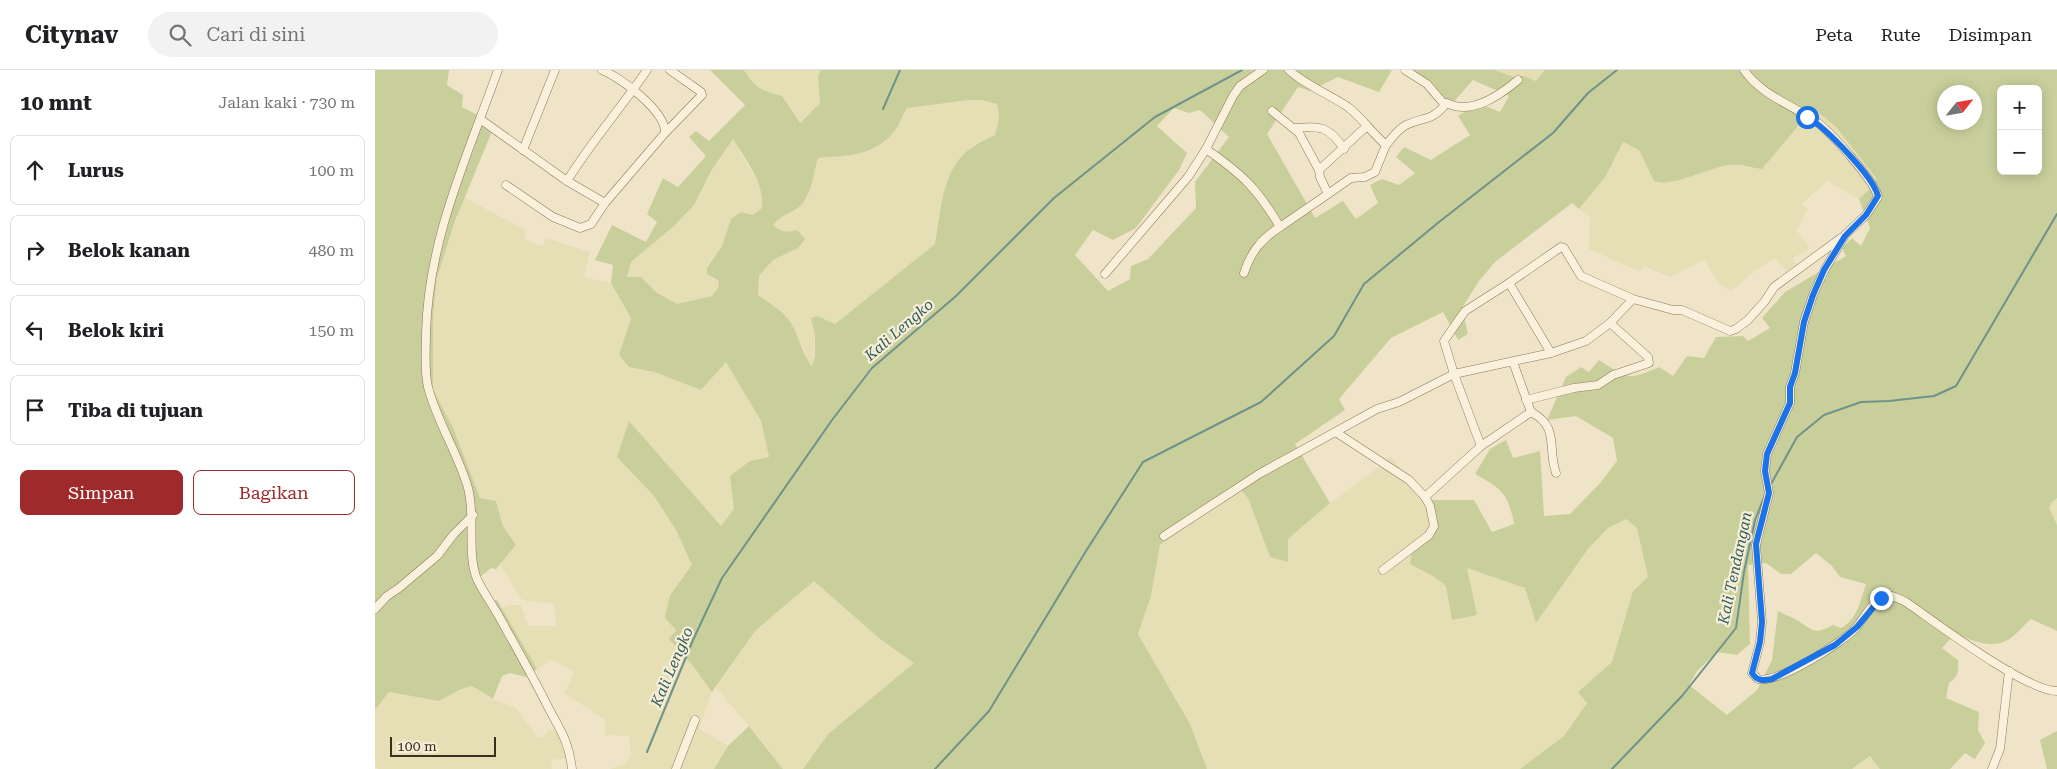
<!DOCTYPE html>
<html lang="id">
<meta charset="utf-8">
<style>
:root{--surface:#fff;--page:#f2f2f2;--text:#202124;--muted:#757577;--line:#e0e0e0;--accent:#9e2a2b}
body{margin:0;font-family:"Roboto Serif",serif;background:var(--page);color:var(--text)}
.controls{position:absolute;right:15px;top:15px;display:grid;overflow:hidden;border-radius:8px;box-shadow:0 2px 12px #0003}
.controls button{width:45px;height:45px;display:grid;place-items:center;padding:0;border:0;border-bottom:1px solid var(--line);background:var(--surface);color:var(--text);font:25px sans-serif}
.compass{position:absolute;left:1562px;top:15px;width:45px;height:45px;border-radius:50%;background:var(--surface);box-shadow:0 2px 12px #0003;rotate:59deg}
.scale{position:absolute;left:15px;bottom:12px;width:106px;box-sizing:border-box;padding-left:5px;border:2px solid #3d2e20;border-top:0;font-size:14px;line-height:18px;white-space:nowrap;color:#3d2e20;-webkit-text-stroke:4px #f7eed8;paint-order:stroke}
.stop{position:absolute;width:15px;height:15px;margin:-11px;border:4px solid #1a73e8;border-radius:50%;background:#fff}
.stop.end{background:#1a73e8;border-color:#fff;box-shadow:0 1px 5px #0008}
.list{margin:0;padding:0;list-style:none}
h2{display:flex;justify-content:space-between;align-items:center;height:65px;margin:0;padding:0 20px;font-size:21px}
h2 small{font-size:16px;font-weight:400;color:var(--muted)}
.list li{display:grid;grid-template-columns:32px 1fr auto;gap:15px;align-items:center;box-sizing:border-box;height:70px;margin:0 10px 10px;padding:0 10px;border:1px solid var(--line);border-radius:8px}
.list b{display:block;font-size:19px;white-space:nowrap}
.list em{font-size:16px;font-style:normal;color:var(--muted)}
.actions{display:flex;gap:10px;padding:15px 20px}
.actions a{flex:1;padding:11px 0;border:1px solid var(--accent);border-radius:8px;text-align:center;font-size:18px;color:var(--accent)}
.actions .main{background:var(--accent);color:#fff}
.icon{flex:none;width:28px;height:28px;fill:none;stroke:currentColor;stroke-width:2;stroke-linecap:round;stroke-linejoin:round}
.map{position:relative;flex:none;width:1682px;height:699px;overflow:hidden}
header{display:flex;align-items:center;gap:30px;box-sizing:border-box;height:70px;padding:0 25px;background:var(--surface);border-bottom:1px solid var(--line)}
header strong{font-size:24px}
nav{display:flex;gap:28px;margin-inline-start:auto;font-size:18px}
.search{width:350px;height:45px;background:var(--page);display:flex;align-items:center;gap:12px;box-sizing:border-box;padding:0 18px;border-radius:28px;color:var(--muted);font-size:19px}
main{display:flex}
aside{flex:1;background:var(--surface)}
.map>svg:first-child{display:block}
.farmland{fill:#e6deb5}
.green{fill:#c9cf9b;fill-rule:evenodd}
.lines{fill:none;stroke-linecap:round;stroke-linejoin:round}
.stream{stroke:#6f938a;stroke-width:2}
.minor-casing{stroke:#8d765c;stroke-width:9}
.minor{stroke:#faf1dc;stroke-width:8}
.route{stroke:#1a73e8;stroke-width:6}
.labels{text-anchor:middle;stroke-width:4.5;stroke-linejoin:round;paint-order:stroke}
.water-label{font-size:15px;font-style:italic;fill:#2f5d5a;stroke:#f7eed8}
</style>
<header>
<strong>Citynav</strong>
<div class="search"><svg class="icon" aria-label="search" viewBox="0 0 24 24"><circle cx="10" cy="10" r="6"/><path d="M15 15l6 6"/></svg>Cari di sini</div>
<nav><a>Peta</a><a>Rute</a><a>Disimpan</a></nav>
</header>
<main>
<aside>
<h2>10 mnt<small>Jalan kaki · 730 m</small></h2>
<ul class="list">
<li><svg class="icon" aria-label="ahead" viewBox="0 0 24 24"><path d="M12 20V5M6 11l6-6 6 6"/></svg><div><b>Lurus</b></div><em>100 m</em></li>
<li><svg class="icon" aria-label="right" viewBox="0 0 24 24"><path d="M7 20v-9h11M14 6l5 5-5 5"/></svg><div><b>Belok kanan</b></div><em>480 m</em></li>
<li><svg class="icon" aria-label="left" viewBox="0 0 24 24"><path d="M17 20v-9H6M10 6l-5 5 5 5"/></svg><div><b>Belok kiri</b></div><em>150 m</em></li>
<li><svg class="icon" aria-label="arrive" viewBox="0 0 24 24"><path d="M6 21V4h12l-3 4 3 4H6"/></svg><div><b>Tiba di tujuan</b></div></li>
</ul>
<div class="actions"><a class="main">Simpan</a><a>Bagikan</a></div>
</aside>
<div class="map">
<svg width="1682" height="699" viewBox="0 0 1682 699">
<rect width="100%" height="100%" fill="#f0e4c8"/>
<!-- farmland -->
<g class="farmland">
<polygon points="369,0 446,0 443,7 445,33 424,53 407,26 386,20 377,13"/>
<polygon points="1120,0 1170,0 1161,11 1149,6 1139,7"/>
<polygon points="594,30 607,30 622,33 624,40 624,53 620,65 597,76 573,108 563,148 560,174 460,254 442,246 437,255 440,266 438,296 432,290 428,276 415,251 383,225 384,206 398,190 423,178 416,162 402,160 398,155 406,146 423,138 432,128 443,88 491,83 499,79 510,72 519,62 532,38"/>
<polygon points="1438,37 1461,57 1501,108 1496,118 1484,129 1452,111 1427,134 1433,140 1421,160 1435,178 1418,188 1422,195 1412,201 1399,189 1380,201 1356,221 1344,214 1329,190 1295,207 1269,196 1265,202 1214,179 1215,147 1204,139 1231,106 1248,72 1264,80 1279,111 1298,111 1336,99 1357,95 1387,99"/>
<polygon points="358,69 385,117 388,130 387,138 378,145 356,149 347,176 332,198 337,209 344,211 343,218 337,226 302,235 282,223 266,207 251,207 256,192 299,156"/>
<polygon points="89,127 150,160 150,170 168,176 170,168 215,182 209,207 236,213 256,248 244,285 254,297 279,302 326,320 351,291 386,351 394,388 375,391 359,439 346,456 254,352 242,387 279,426 301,460 317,495 295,525 301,560 318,596 337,622 324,659 353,676 339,699 235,699 251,693 256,686 254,666 230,665 230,650 189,623 199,602 177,589 162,599 126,538 135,535 146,535 153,556 181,556 179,534 147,530 125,495 141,475 128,456 121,431 105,428 58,320 58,247 62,208"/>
<polygon points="1015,386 1055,430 1058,506 1071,516 1092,498 1150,518 1161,553 1213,479 1233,458 1251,448 1262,458 1273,507 1258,521 1237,592 1203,622 1212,633 1189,666 1145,699 832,699 815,654 762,564 776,526 785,475 863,417 873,428 895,487 913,492 913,469 955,433 1006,396"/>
<polygon points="1682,428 1682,455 1674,438 1677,432"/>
<polygon points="439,511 505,569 539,593 453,664 428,699 408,699 384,667 341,618 381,560"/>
<polygon points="97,616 113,628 140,637 163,667 168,667 174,659 182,661 192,688 176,690 177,699 3,699 0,692 0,640 14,622 64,631 86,619"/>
<polygon points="1495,686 1505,699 1477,699 1486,693"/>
</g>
<!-- green -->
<g class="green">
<polygon points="0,0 74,0 72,15 88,25 87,37 120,54 80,151 62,208 58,247 58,320 78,358 105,428 121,431 128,456 141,475 121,499 116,498 100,511 111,531 122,530 162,599 151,607 135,603 127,606 118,629 97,616 86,619 64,631 14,622 0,640"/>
<path d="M335,0H369C381,19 386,20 407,26L425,53L445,33L443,6L446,0H1017L1004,22L963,7L935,21L923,17L892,64L940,148L968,131L981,149L1003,133L995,115L1007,109L1024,115L1040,103L1021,87L1029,77L1056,90L1095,65L1083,46L1103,33L1125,42L1134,26L1098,10L1076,35L1056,11L1052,10L1035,0H1120L1139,7L1149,6L1161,11L1170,0H1682V428L1677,432L1674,438L1682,455V561L1656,549C1649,555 1641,565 1633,570C1616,579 1596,571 1581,563L1567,578L1583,590C1584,602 1583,607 1574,613L1571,628L1604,642L1603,660L1610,673L1600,689L1590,683L1575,699H1505L1495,686L1477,699H1145L1189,666L1212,633L1203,622L1237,592L1258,521L1273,507L1262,458L1251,449L1233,458L1213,479L1161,553L1150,518L1092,498L1102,545L1077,550L1071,516L1058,506L1035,494L1038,475L1055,457V430H1099L1117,462L1139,454C1133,423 1127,419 1100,404L1115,379L1131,370L1138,388L1165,381L1169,446L1195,444L1226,412L1242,391L1238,368L1201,346L1172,350L1191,307L1206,297L1214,302L1224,290C1254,309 1252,311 1284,297L1298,306L1312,286L1329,288L1341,267L1368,266L1373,271L1395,258L1387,248L1410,222L1471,186L1467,178L1477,168L1486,176L1495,158L1484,129L1496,118L1501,108L1461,57L1438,38L1387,99C1377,98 1365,94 1355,95C1334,97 1297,118 1279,111L1264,80L1248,72L1231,106L1204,139L1197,133L1120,192L1104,211L1087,238L1093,264L1083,270L1068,242L1016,268L964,329L970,340L920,374L955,433L913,469V492L895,487L873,428L863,417L785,475L776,526L763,564L815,654L832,699H428L453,664L539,593L505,569L439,511L381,560L337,622L318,596L294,569L301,560L290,548L295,525L317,495L301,460L279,426L242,387L254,351L346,456L359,439L355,406L375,391L394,387L386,351L351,292L326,320L279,302L254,297L244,285L256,248L236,213L238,195L220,190L237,155L271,172L282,152L272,144L288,108L303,117L331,86L314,67L321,61L334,71L370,35ZM1626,19H1663V101H1626ZM1570,22H1600V52H1570ZM594,30H607L622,34C626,45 623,54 620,65C613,68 605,72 599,76C567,96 566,140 560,174L460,254L442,246L436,248L440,266V286L437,296C427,285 425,267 416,253C409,242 394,233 383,225L384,206L398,190L423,178L430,169L422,160C413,163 405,162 398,155C408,143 414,145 424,137C437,126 438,104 443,88C474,85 501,87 521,59C526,52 527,45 532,38ZM799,38L814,43L825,40L854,67L820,112L821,138L773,189L756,196L755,209L733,221L700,185L718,160L738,170L761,158L804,100L812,83L782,56ZM358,69C370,89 390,113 387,138L378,145L366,142L356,149L347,176L332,198V204L344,211L343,218L337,226L302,234L282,223L266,207H252L256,192L299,156L319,135L336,101ZM1441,483L1457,496L1465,507L1491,514C1485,531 1483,549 1466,558L1458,555C1440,564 1440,562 1425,552C1418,547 1410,545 1403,541L1397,590L1382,620L1352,645L1314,615L1322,601L1342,582L1362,585L1375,574L1373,495L1391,493L1406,504H1416Z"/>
<polygon points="374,656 408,699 339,699 353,676"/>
<polygon points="1682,661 1682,699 1672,699 1665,670"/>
</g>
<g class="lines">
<!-- stream -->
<g class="stream">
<polyline points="508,39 525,0"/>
<polyline points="1396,414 1422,367 1449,345 1486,332 1514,331 1559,326 1581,316 1682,144"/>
<polyline points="272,682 318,570 347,508 457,350 497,298 581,226 679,128 780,47 867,0"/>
<polyline points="560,699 614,641 711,481 768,392 886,332 959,266 989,214 1064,152 1178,63 1213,23 1242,0"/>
<polyline points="1237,699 1307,626 1361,558 1369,502 1380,450 1390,425"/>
</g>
<!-- minor casing -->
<g class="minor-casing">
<g id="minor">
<path d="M123,0C92,87 53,170 51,264C51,281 49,300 53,317C62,352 83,383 93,418C101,447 91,487 103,511C110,525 119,537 126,550C142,579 158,607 173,637C185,660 194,671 197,699"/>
<path d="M1369,0C1387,26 1418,35 1443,53C1457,64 1499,110 1503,127L1491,145L1470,165L1449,201L1438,225L1429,252L1420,303L1415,317V333L1392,384L1390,401L1394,423L1381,475L1387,552L1385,572L1377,603L1383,609C1402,614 1467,573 1481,558C1488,550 1499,529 1509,526C1517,524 1524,529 1531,532C1560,552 1651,621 1682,621"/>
<path d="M1070,35L1072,33C1096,46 1125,25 1143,10"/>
<path d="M897,41L924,63L944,100L945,107L953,124L976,108L990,107L1000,102L1011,75C997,63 987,48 973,37C954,24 930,15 914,0"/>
<path d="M105,49L192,111C216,72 246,38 272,0"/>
<path d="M920,58C945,56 954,56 969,79"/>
<polyline points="290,63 327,25 326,22 295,0"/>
<path d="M1011,75C1017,68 1023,59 1031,55C1048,47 1057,51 1070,35L1052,14L1030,0"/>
<path d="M831,79C868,105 882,118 905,157L953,124"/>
<polyline points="148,80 180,0"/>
<polyline points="944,100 992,56"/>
<polyline points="192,111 230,133"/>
<path d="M131,115L178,147L205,158L216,154L230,133L290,63C291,41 245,7 227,0"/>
<path d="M869,203C876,182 886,169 905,157"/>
<polyline points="730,204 813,107 831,79 858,26 865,16 888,0"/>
<polyline points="1176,283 1134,213 1186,177 1189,178 1206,206 1258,229"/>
<polyline points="1151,330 1199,318 1223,315 1238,305 1274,293 1273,287 1235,253"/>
<path d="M1156,342C1185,357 1172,378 1181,403"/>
<polyline points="962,363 1034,410 1050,427 1055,436 1059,456 1054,465 1008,500"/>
<polyline points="1106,376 1079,304 1069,271 1090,241 1134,213"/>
<polyline points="1050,427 1106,376 1156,342 1138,292"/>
<polyline points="789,466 884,404 1002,339 1024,332 1079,304 1176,283 1211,271 1235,253 1258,229 1298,240 1307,240 1355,261 1361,259 1373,250 1390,231 1399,217 1466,168"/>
<polyline points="0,539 12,526 24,518 62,486 79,464 98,445"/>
<polyline points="301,699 320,650"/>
<polyline points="1617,699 1625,679 1634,601"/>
</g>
</g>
<!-- minor -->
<use href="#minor" class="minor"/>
</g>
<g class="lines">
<!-- route -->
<path class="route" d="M1432,47C1450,57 1498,106 1503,126L1491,145L1470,166L1449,200L1438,225L1429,252L1420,303L1415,317V333L1392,384L1390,401L1394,423L1381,474L1387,552L1385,572L1377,603C1382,611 1388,611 1397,609L1460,575L1482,557L1506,528"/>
</g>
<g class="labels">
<!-- water labels -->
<g class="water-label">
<text transform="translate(524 260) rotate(-41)" y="5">Kali Lengko</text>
<text transform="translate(1360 498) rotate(-78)" y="5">Kali Tendangan</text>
<text transform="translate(297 597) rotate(-67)" y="5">Kali Lengko</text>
</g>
</g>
</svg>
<div class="controls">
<button>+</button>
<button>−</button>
</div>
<svg class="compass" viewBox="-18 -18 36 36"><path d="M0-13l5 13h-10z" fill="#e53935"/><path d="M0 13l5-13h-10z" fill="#757577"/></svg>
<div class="scale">100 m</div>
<div class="stop" style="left:1432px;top:47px"></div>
<div class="stop end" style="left:1506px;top:528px"></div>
</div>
</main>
